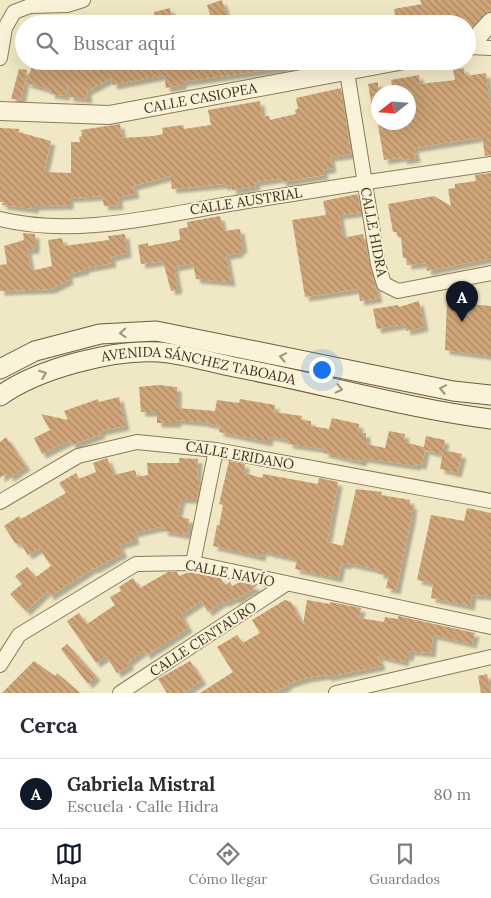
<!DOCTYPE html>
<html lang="es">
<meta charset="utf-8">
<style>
:root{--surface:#fff;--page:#f2f2f3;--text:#2b2b33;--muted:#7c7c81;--line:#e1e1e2;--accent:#111827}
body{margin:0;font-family:Lora,serif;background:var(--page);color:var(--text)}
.compass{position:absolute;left:371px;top:85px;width:45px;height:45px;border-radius:50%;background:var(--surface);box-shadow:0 5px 20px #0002;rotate:253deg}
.you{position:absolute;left:321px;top:369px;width:18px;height:18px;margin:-12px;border:4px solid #fff;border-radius:50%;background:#1a73e8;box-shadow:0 0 0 8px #1a73e833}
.badge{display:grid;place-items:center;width:32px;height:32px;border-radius:50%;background:var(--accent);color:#fff;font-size:16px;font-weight:700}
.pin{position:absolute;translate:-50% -41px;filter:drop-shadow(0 1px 2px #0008)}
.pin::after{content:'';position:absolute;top:26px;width:18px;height:15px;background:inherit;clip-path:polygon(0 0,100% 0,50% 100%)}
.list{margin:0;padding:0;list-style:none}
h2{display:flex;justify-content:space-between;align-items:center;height:65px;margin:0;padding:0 20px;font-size:21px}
h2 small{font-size:16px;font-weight:400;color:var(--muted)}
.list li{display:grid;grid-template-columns:32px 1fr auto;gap:15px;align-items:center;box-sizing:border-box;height:70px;padding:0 20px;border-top:1px solid var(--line)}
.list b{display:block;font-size:19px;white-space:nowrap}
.list p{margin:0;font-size:16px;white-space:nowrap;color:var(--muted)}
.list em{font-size:16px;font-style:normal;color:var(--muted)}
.icon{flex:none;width:28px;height:28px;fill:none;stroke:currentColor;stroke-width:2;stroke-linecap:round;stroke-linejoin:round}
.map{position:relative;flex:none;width:491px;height:693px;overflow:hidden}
.search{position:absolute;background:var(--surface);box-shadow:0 5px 20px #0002;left:15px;right:15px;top:15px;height:55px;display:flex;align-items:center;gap:12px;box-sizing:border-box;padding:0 18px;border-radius:28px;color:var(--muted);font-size:19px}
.sheet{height:135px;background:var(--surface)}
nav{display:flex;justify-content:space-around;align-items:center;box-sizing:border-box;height:70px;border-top:1px solid var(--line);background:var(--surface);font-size:14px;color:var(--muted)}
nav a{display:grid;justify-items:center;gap:2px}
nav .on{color:var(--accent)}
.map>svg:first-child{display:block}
.building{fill:url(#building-back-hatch);filter:url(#shadow)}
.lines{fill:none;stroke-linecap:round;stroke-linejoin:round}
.minor-casing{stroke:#8c795a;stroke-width:16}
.tertiary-casing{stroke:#8c795a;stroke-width:20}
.secondary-casing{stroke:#6e5a3d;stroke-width:21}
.minor{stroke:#faf3d9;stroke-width:14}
.tertiary{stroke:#faf3d9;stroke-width:18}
.secondary{stroke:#faf3d9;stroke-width:19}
.oneway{stroke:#9b917c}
.labels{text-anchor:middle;stroke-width:4;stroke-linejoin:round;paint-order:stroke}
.street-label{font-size:14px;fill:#3c2f1e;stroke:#f7f0d5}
</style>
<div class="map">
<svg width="491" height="693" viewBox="0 0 491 693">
<defs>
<pattern id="building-back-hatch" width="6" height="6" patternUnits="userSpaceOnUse" patternTransform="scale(1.25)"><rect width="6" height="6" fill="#d0a579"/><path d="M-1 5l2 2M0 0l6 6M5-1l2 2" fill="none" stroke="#aa8763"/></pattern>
<filter id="shadow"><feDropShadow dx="4.5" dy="4.5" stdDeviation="1" flood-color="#0004"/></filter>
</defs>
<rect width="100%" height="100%" fill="#f0e7c5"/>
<!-- building -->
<g class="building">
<polygon points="222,0 229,24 213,24 207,5"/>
<polygon points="420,0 491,0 491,9 472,27 468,24 401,24 401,18 396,19 394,9 422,4"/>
<polygon points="170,8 173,24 155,24 154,12"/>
<polygon points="34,61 288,61 289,67 188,81 182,82 182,85 166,88 164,75 113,85 111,78 87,91 88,99 69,97 69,84 65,96 50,94 51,90 26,83"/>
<polygon points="464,68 465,76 486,73 491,110 491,155 485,156 482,137 414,148 416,158 403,160 402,157 384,160 378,125 408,122 408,92 393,92 391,80 419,75 420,84 455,80 453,70"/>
<polygon points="19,69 27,70 21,100 11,99"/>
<polygon points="378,82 378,112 373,112 368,84"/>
<polygon points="341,88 351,154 330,157 332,168 323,170 324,175 282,182 281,178 255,182 256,186 232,190 231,185 223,186 223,184 172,189 170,176 133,186 135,194 118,197 119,205 104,206 102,196 69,198 69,205 34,206 34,209 2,205 3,202 0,202 0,128 20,129 18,132 51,141 44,172 71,173 71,142 80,142 79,137 82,136 81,130 120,124 122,138 154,136 163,134 162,128 183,125 184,129 211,125 208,110 260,101 262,117 269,116 270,120 296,114 295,110 298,109 296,98"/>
<polygon points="491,173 491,258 427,271 426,263 407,265 406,258 403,258 401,237 398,237 397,232 393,232 388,204 434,196 451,206 448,189 455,188 455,184 476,181 475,175"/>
<polygon points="358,194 361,212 339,215 343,238 363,234 378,298 360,301 358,289 305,297 292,220 326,215 323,201"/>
<polygon points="220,216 223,231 240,229 243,249 239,250 239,253 226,255 231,282 196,279 193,263 174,267 178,289 171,291 163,261 141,264 138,245 148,243 148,246 180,240 179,229 188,227 187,222"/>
<polygon points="23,233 35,234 35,249 27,250 31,271 52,266 48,240 62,238 64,246 109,240 108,236 125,234 127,253 111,257 112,263 85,268 85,270 68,274 69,280 51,289 0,291 0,265 7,264 4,246 24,240"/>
<polygon points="419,301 424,327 406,331 405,324 377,329 373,309 398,305 399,307"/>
<polygon points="447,302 491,306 491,356 445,350"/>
<polygon points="158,385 177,387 177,408 215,411 217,400 239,403 240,399 275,405 274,412 302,416 301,420 311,421 311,426 329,429 332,418 359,424 358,433 366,433 366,444 385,448 389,431 405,434 404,442 424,447 426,436 445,440 442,454 425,450 422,465 417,464 416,466 363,458 362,462 324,453 324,449 288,444 289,440 269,436 268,442 219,432 220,426 201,422 177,420 177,423 157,423 157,412 141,412 139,387"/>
<polygon points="119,397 125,426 100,431 101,434 72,445 70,440 42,454 34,438 50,430 41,414 68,420 64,411 98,399 99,402"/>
<polygon points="6,437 26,466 10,477 7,473 0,478 0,442"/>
<polygon points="443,450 462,454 457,473 440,469"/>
<polygon points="107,458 114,475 135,470 137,477 148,475 147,463 179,463 179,458 198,459 197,478 201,477 197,499 181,499 177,516 189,519 187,535 163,531 164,526 133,533 135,540 119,545 123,553 94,569 93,568 50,596 47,591 26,611 10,594 22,584 15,576 27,567 36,577 51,566 39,548 28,555 20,543 15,543 4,526 19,516 21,519 66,493 59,483 76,473 79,479 96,472 93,463"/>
<polygon points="229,461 245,464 244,473 262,478 263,474 318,484 319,478 338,482 327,542 343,546 356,489 382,492 381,495 410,500 410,505 413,505 411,519 396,590 386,588 389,575 379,574 379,570 347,563 347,565 341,564 338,578 295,569 297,559 262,551 261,557 213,546 217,525 219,526 223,505 219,504"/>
<polygon points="467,508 491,513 491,596 472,595 470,606 431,598 433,583 417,580 431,515 464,521"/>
<polygon points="168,572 177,572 179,576 189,572 220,578 225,585 230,582 232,586 240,582 257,586 235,600 234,598 224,603 223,601 208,612 201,601 181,614 188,628 146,655 144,650 128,662 130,665 117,673 106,656 96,663 67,621 79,613 87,624 115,605 110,597 121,591 119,587 133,578 140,588"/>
<polygon points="285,600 291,602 303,625 307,600 330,604 330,602 361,608 359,618 372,620 384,622 385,617 398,619 398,616 475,633 472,644 433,635 431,653 410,651 409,657 405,656 404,662 378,656 381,666 327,677 326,675 306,678 287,684 287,686 271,693 200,693 233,672 217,647 237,635 243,643 260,633 252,620"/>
<polygon points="67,644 96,676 88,684 61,649"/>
<polygon points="34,661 55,676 57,673 80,693 2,693"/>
<polygon points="190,661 202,680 184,693 167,693 158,679"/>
<polygon points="487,674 491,693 481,693 478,676"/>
</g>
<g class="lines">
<!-- minor casing -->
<g class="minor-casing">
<g id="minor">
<polyline points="470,47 491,48"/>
<polyline points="0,58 5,28 14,12 30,6 67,5 83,0"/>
<polyline points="347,72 378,264 384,284 398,291 491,273"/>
<path d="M0,219C77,238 160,215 236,203C321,189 406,176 491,164"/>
<polyline points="0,502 78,456 137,442 216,450 491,501"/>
<polyline points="193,563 216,450"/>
<polyline points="0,665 19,635 136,564 193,563 491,627"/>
<polyline points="120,693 286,584"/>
<polyline points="336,693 491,657"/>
</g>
</g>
<!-- tertiary casing -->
<g class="tertiary-casing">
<g id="tertiary">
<polyline points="467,48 491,22"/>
<path id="s1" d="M0,111L109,115L399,61"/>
</g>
</g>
<!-- secondary casing -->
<g class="secondary-casing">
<g id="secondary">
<polyline points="0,369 35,351 100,334 156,331 453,391 491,395"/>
<path id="s2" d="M0,396C37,369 113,349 159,352C184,354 210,362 234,367C320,383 404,408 491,419"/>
</g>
</g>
<!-- minor -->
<use href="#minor" class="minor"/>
<!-- tertiary -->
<use href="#tertiary" class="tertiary"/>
<!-- secondary -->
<use href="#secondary" class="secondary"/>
</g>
<!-- one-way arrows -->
<defs><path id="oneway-chevron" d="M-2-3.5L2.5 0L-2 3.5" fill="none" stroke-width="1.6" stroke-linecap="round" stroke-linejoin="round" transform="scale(1.25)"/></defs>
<g class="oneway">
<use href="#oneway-chevron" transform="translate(123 333) rotate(177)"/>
<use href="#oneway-chevron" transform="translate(283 357) rotate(-169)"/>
<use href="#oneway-chevron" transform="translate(43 374) rotate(-21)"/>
<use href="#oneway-chevron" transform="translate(339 389) rotate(13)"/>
<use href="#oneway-chevron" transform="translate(443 389) rotate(-169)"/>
</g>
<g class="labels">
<!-- street labels -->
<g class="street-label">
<text dy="5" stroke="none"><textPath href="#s1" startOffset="202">CALLE CASIOPEA</textPath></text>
<text transform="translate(246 201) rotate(-9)" y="5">CALLE AUSTRIAL</text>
<text transform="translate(374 232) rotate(79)" y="5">CALLE HIDRA</text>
<text dy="5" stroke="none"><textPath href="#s2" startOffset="208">AVENIDA SÁNCHEZ TABOADA</textPath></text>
<text transform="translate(240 455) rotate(10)" y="5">CALLE ERIDANO</text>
<text transform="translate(230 573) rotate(11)" y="5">CALLE NAVÍO</text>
<text transform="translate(203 639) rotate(-33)" y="5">CALLE CENTAURO</text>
</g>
</g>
</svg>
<svg class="compass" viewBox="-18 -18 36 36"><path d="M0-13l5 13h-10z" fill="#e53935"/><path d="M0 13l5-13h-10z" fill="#7c7c81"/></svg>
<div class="you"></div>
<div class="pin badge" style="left:462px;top:322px">A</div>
<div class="search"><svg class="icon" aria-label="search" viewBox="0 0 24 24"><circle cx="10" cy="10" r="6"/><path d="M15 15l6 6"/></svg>Buscar aquí</div>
</div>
<section class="sheet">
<h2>Cerca<small></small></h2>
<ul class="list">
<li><span class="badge">A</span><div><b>Gabriela Mistral</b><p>Escuela · Calle Hidra</p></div><em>80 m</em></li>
</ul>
</section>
<nav>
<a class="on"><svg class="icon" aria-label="map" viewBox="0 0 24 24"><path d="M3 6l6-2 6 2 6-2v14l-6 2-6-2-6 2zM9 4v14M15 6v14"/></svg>Mapa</a>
<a><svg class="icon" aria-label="directions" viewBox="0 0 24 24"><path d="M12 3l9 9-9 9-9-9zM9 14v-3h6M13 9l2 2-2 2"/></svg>Cómo llegar</a>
<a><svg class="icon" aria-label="saved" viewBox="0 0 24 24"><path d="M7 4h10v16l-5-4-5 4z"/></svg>Guardados</a>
</nav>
